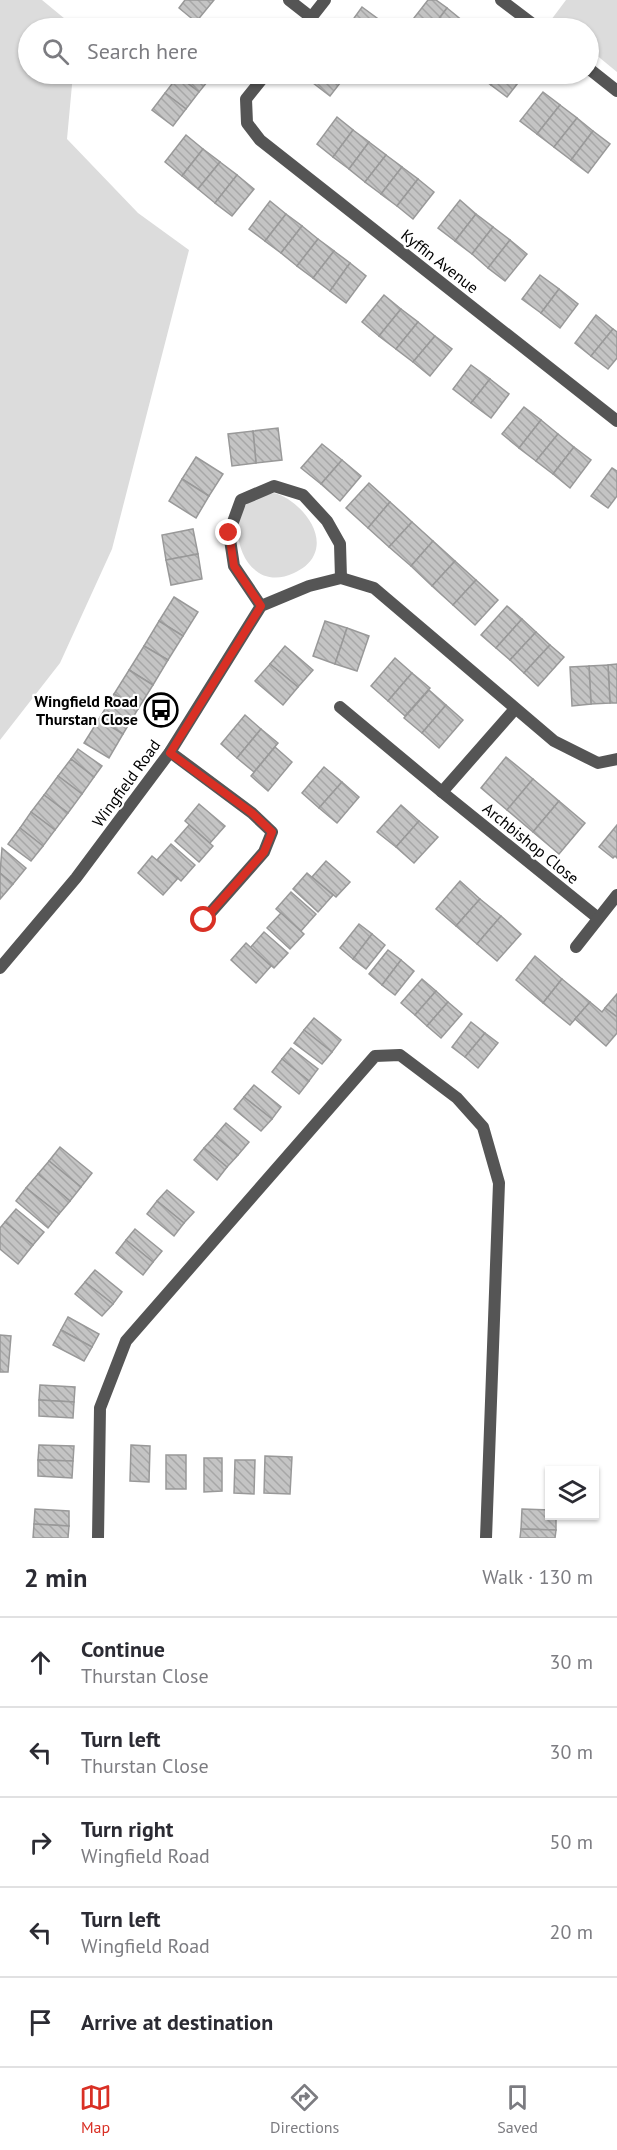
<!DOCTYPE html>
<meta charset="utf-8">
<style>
:root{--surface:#fff;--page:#f7f7f7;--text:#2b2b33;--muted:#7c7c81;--line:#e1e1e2;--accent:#d93025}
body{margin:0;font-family:"PT Sans",sans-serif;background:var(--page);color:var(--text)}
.controls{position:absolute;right:18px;bottom:18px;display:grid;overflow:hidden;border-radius:0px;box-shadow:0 2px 4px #0004}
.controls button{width:54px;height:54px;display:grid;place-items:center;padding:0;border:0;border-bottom:2px solid var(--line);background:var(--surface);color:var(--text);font:30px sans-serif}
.stop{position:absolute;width:18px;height:18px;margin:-14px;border:4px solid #d93025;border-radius:50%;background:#fff}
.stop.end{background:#d93025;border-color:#fff;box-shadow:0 2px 6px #0008}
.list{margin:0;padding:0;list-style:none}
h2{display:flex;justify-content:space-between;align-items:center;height:78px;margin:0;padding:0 24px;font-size:26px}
h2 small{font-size:20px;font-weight:400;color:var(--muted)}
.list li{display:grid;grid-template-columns:39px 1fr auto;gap:18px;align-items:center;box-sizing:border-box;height:90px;padding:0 24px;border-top:2px solid var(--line)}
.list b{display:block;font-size:22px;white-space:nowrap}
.list p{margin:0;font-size:20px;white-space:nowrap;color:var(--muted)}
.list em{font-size:20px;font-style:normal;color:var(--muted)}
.icon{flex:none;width:33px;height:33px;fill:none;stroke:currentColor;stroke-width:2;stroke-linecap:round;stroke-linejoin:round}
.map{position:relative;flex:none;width:617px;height:1538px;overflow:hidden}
.search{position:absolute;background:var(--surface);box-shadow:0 2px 4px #0004;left:18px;right:18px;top:18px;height:66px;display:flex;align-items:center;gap:15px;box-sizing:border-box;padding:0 21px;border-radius:33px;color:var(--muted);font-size:22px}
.sheet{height:528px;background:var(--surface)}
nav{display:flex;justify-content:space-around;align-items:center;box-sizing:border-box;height:84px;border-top:2px solid var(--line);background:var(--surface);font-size:16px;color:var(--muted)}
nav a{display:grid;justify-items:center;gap:3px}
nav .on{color:var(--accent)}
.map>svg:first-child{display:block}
.green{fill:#dcdcdc}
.building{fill:url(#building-back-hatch);stroke:#999;stroke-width:1.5}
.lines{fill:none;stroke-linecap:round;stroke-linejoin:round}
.street{stroke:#555;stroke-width:12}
.route{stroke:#d93025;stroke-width:8}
.labels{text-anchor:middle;stroke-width:4.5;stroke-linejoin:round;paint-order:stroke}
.street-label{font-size:16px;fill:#000;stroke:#fff}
.poi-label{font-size:16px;font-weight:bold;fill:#000;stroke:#fff;text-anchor:end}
</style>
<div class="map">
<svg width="617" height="1538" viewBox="0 0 617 1538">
<defs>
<pattern id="building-back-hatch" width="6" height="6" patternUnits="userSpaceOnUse" patternTransform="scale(1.5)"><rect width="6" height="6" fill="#c4c4c4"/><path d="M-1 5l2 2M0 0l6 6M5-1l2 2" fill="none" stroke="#a7a7a7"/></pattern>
</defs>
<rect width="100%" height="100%" fill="#fff"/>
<!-- green -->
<g class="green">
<polygon points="0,0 42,0 76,28 28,28 28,74 73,74 67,139 138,213 189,250 112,549 60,663 0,740"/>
<polygon points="566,0 617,0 617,72 589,49 588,28 562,28 551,20"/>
<path d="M274,493C296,498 326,530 314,555C310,564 302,569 294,573C244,597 221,520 252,500C258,496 267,495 274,493Z"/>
</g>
<!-- building -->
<g class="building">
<polygon points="185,0 214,0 196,22 179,8"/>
<polygon points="428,0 436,0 447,8 432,28 417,28 410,23"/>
<polygon points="362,7 385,24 382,28 353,28 349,25"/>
<polygon points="447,8 463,21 457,28 432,28"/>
<polygon points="180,74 209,74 212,76 199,92 178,76"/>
<polygon points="312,74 338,74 344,78 330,96 308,79"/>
<polygon points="476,74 499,74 491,85"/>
<polygon points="499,74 525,74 507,97 491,85"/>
<polygon points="178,76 199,92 186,109 165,93"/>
<polygon points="543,92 560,105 537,134 520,121"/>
<polygon points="165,93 186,109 173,126 152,110"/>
<polygon points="560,105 577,118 554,147 537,134"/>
<polygon points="337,117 353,130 333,157 317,144"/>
<polygon points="577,118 593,131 571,160 554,147"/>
<polygon points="353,130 369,142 349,169 333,157"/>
<polygon points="593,131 610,144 588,173 571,160"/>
<polygon points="186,135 203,149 182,176 165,162"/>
<polygon points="369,142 386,155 365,182 349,169"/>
<polygon points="203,149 220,162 198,189 182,176"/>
<polygon points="386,155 402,167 381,194 365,182"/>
<polygon points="220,162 237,175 215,203 198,189"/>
<polygon points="402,167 418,179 397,206 381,194"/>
<polygon points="237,175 254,189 232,216 215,203"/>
<polygon points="418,179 434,192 413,219 397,206"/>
<polygon points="460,200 476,214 455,241 438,228"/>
<polygon points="270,201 286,214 265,241 249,229"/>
<polygon points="286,214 302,226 281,253 265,241"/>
<polygon points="476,214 493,227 472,254 455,241"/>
<polygon points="302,226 318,239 297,266 281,253"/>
<polygon points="493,227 510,240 488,268 472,254"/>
<polygon points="318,239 334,251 313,278 297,266"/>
<polygon points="510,240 527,254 505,281 488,268"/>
<polygon points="334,251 350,263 330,291 313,278"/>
<polygon points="350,263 366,276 346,303 330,291"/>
<polygon points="540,275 559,289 541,313 522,299"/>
<polygon points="559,289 578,304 560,328 541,313"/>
<polygon points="384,295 401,309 379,336 362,322"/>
<polygon points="401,309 418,322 396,349 379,336"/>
<polygon points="596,315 613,329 591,356 575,343"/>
<polygon points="418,322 435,336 413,362 396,349"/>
<polygon points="613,329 617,332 617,358 608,369 591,356"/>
<polygon points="435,336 452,349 430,376 413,362"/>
<polygon points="471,365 490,379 471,403 453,389"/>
<polygon points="490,379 509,394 491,418 471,403"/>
<polygon points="524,407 541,420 519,448 502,434"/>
<polygon points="541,420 558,434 536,461 519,448"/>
<polygon points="278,428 282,460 256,463 253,431"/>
<polygon points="253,431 256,463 232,466 228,434"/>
<polygon points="558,434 574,447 553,474 536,461"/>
<polygon points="322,444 342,460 321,484 301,468"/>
<polygon points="574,447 591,460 570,488 553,474"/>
<polygon points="196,457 223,474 209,496 182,479"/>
<polygon points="342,460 361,476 340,501 321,484"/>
<polygon points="612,468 617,471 617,496 608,508 591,496"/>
<polygon points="182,479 209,496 196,518 169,501"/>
<polygon points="369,483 390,502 368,528 346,508"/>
<polygon points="390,502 412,522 389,547 368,528"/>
<polygon points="412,522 433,541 411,566 389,547"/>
<polygon points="193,529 198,554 166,560 162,535"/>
<polygon points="433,541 455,561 432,586 411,566"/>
<polygon points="198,554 202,579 171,585 166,560"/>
<polygon points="455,561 476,580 453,605 432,586"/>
<polygon points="476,580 498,600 475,625 453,605"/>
<polygon points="174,597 198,612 183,636 159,621"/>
<polygon points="507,606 522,619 496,648 481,635"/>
<polygon points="522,619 536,632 510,660 496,648"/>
<polygon points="159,621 183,636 168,660 144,646"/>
<polygon points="325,621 347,628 335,664 313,656"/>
<polygon points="347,628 369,636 357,671 335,664"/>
<polygon points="536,632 550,645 524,673 510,660"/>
<polygon points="550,645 564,657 538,686 524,673"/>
<polygon points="144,646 168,660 153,685 129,670"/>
<polygon points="285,646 313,670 298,687 270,664"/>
<polygon points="395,658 412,673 388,701 371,686"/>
<polygon points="270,664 298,687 283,705 255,681"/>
<polygon points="617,664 617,703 610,703 608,665"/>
<polygon points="608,665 610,703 591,704 589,666"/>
<polygon points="589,666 591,704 572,706 570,667"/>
<polygon points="129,670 153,685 138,709 114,694"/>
<polygon points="412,673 430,688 405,716 388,701"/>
<polygon points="429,690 446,705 422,733 404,718"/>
<polygon points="114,694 138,709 123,734 99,719"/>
<polygon points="446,705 463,720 439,748 422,733"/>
<polygon points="245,715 261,729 237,758 221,744"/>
<polygon points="99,719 123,734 109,758 84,743"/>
<polygon points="261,729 278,743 254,772 237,758"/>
<polygon points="275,747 292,762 268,791 251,776"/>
<polygon points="78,749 102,766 94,777 71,759"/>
<polygon points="506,757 533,779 507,810 481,788"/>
<polygon points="71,759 94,777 82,794 58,776"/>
<polygon points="324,767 342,782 319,808 302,793"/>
<polygon points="58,776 82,794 68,813 44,795"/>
<polygon points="533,779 559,801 533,832 507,810"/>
<polygon points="342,782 359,797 337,823 319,808"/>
<polygon points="44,795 68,813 55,830 31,812"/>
<polygon points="559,801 585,823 559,854 533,832"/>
<polygon points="199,804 225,826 210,843 185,821"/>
<polygon points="401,805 419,821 396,847 377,832"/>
<polygon points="31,812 55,830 43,846 20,828"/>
<polygon points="419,821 438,837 414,863 396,847"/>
<polygon points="189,825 213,846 199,862 175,841"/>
<polygon points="617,825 617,858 615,856 613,858 599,847"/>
<polygon points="20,828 43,846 31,861 8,844"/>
<polygon points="171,844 195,865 181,881 157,860"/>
<polygon points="2,848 26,868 13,884 0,873"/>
<polygon points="152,856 178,878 163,895 138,873"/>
<polygon points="326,861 350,882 336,897 312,877"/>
<polygon points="0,873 13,884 0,899"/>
<polygon points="307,873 333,895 318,912 293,889"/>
<polygon points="460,881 480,899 456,926 436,909"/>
<polygon points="291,892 316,914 301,931 276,909"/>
<polygon points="480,899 501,916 477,944 456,926"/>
<polygon points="281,913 304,934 290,949 267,928"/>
<polygon points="501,916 521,934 497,961 477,944"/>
<polygon points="359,924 372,934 353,959 340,948"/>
<polygon points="264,932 288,953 274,968 250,948"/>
<polygon points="372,934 385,945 366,969 353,959"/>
<polygon points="246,943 271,966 256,983 231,960"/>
<polygon points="388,950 401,960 382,985 369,974"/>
<polygon points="535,956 562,979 543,1003 516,980"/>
<polygon points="401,960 414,971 395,995 382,985"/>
<polygon points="422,979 436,991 415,1015 401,1003"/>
<polygon points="562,979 590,1002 570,1025 543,1003"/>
<polygon points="436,991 448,1002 427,1026 415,1015"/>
<polygon points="617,994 617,1017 605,1008"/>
<polygon points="448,1002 462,1014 441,1038 427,1026"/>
<polygon points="590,1002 602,1012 605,1008 617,1017 617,1033 606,1046 575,1019"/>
<polygon points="314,1018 341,1040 332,1052 304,1030"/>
<polygon points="471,1022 485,1033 465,1057 452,1047"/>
<polygon points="304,1030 332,1052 322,1064 294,1043"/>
<polygon points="485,1033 498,1043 478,1068 465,1057"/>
<polygon points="291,1048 318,1069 309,1081 282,1059"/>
<polygon points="282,1059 309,1081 299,1094 272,1072"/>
<polygon points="254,1085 281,1107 272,1119 244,1097"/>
<polygon points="244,1097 272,1119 261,1131 234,1109"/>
<polygon points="226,1123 249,1142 238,1155 215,1136"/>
<polygon points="215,1136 238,1155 227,1167 204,1148"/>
<polygon points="60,1147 92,1173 81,1187 49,1161"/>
<polygon points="204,1148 227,1167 217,1180 194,1160"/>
<polygon points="49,1161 81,1187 70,1201 38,1174"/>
<polygon points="38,1174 70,1201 59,1214 26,1188"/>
<polygon points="26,1188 59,1214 48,1228 16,1201"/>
<polygon points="167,1190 194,1212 184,1223 157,1201"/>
<polygon points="157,1201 184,1223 174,1236 147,1214"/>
<polygon points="16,1209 44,1232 33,1245 5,1222"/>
<polygon points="5,1222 33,1245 18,1264 0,1249 0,1228"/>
<polygon points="135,1229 162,1251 153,1262 126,1240"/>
<polygon points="126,1240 153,1262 143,1275 116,1253"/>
<polygon points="95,1270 122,1292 113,1304 85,1282"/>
<polygon points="85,1282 113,1304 102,1316 75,1294"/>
<polygon points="68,1317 99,1334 92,1347 61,1330"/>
<polygon points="61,1330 92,1347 84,1361 53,1345"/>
<polygon points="0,1335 11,1336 8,1372 0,1372"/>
<polygon points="40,1385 75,1387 74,1402 39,1400"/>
<polygon points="39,1400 74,1402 73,1418 39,1416"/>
<polygon points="39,1445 74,1446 73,1461 38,1460"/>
<polygon points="131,1445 150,1446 149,1482 130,1481"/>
<rect x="166" y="1455" width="20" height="34"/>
<polygon points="265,1456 292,1457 290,1494 264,1493"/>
<polygon points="204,1458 222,1458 222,1491 204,1492"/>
<polygon points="38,1460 73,1461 72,1478 38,1476"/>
<polygon points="235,1460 255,1460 254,1494 234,1493"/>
<polygon points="35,1509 69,1511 69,1526 34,1524"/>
<polygon points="522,1509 550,1510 550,1516 556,1516 556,1530 521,1529"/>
<polygon points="34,1524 69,1526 68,1538 33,1538"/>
<polygon points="521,1529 556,1530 555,1538 520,1538"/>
</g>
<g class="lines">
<!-- street -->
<g class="street">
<polyline points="289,0 312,18"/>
<polyline points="501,0 538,28"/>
<polyline points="303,28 325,0"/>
<polyline points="588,68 617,91"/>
<polyline points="266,74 246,99 247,123 260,140 617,421"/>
<polyline points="261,606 234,566 229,533 241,500 274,486 303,495 327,521 340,544 341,578"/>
<polyline points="340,707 442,792 598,918"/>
<polyline points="170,752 252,813 272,832 264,852 204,920"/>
<polyline points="442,792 515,709"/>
<polyline points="576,947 617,895"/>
<polyline points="0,968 76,878 170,752 261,606 309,586 341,578 374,588 554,741 598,763 617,759"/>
<polyline points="98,1538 100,1408 126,1341 375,1056 400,1055 457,1098 483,1127 499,1183 486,1538"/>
</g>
</g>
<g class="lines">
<!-- route -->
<polyline class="route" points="204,920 264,852 272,832 252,813 170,753 261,606 234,566 229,533"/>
</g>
<!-- icons -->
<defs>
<g id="bus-ring" transform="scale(1.725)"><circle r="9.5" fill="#fff" stroke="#000" stroke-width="1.5"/><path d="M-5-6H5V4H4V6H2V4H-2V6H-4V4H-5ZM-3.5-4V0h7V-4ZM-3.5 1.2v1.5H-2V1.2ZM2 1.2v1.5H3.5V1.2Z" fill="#000"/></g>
</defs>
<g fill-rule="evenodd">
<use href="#bus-ring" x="161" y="710"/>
</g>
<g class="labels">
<!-- street labels -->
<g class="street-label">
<text transform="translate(440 261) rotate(38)" y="6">Kyffin Avenue</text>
<text transform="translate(126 783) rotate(-54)" y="6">Wingfield Road</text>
<text transform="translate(531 843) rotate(39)" y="6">Archbishop Close</text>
</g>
<!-- poi labels -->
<g class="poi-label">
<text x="138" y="707">Wingfield Road<tspan x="138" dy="18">Thurstan Close</tspan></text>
</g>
</g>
</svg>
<div class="controls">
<button><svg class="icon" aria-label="layers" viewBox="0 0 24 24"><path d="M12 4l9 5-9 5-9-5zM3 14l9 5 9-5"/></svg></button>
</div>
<div class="stop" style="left:204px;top:920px"></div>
<div class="stop end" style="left:229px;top:533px"></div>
<div class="search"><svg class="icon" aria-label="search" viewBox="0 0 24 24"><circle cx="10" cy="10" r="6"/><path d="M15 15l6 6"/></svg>Search here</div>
</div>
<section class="sheet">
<h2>2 min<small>Walk · 130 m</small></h2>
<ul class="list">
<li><svg class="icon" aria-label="ahead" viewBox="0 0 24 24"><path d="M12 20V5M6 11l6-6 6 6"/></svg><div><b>Continue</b><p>Thurstan Close</p></div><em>30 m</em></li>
<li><svg class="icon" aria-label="left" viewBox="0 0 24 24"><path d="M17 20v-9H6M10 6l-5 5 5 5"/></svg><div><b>Turn left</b><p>Thurstan Close</p></div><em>30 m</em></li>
<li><svg class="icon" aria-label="right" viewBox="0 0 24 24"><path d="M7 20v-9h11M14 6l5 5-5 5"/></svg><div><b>Turn right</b><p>Wingfield Road</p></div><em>50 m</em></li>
<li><svg class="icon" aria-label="left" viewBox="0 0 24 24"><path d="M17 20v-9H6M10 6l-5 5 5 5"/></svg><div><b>Turn left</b><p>Wingfield Road</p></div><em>20 m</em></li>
<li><svg class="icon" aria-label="arrive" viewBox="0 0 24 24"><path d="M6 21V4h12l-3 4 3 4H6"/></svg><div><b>Arrive at destination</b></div></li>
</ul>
</section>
<nav>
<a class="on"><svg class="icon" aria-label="map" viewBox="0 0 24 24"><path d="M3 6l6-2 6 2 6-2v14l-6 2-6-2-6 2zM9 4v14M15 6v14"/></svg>Map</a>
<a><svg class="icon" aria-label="directions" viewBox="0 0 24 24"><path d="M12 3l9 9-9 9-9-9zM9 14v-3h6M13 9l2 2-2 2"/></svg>Directions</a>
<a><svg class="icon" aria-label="saved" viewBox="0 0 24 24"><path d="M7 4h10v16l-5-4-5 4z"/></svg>Saved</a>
</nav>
